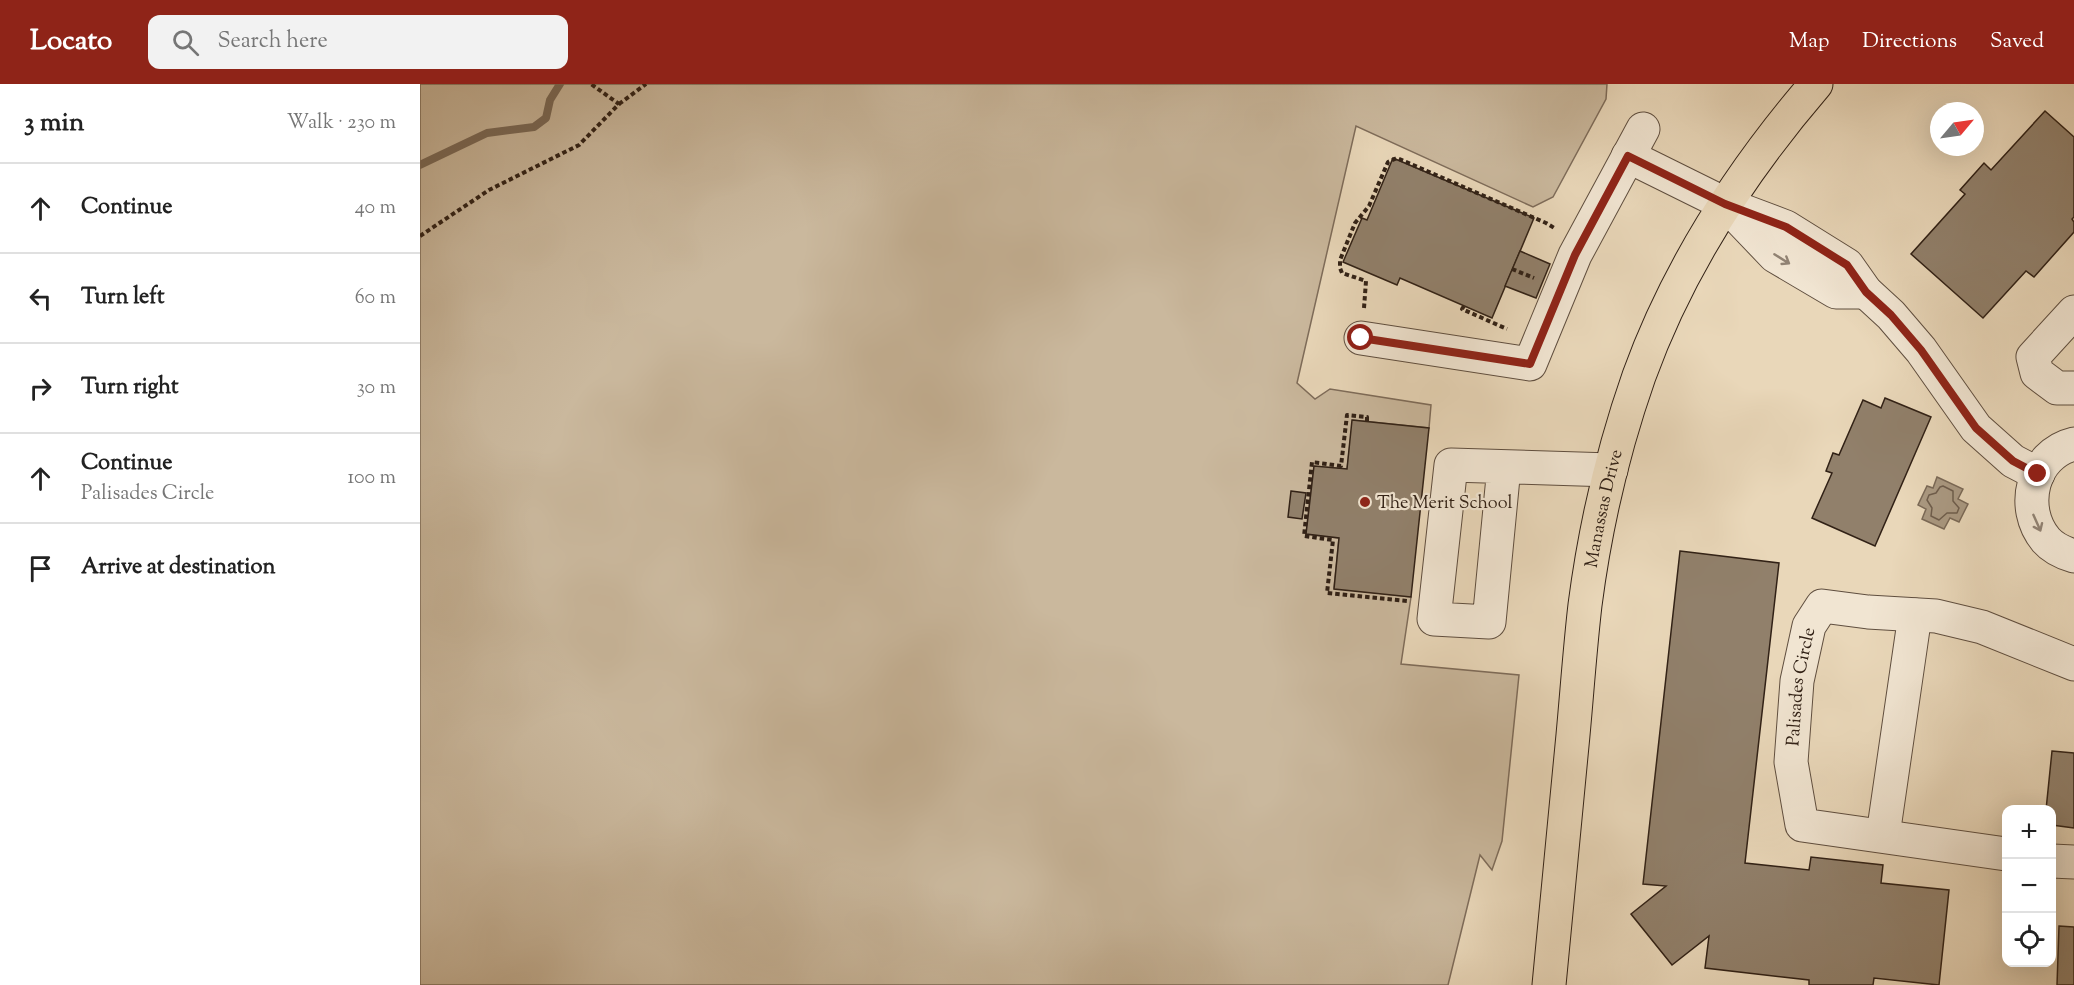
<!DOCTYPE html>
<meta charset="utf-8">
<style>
:root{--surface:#fff;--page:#f2f2f2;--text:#222;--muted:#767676;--line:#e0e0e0;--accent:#8f2418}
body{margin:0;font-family:"Sorts Mill Goudy",serif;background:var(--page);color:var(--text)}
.controls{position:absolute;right:18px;bottom:18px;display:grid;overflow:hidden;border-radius:12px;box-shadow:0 6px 24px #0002}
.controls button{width:54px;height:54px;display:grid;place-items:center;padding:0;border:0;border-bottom:2px solid var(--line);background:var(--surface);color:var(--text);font:30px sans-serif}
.compass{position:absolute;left:1510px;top:18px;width:54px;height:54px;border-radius:50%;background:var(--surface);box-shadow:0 6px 24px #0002;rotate:61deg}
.stop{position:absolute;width:18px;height:18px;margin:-14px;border:4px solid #8f2418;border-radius:50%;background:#fff}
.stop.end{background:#8f2418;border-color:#fff;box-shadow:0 2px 6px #0008}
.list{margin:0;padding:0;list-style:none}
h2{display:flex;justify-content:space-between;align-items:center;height:78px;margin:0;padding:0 24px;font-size:26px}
h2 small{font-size:20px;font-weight:400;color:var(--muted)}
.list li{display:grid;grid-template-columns:39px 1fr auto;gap:18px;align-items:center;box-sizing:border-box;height:90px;padding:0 24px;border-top:2px solid var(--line)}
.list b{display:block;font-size:22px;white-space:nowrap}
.list p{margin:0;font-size:20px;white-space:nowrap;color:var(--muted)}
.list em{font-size:20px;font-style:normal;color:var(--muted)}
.icon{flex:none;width:33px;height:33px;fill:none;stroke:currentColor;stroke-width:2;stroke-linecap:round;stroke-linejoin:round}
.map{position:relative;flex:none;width:1654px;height:901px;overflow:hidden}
header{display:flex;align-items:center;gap:36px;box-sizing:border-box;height:84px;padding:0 30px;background:var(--accent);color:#fff}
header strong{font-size:28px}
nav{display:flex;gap:33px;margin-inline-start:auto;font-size:21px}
.search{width:420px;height:54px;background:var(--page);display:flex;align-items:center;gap:15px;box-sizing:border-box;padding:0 21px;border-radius:12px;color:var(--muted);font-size:22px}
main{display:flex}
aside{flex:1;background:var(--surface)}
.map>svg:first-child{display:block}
.green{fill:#cab89d;stroke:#7e6c5a;stroke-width:1.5}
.water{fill:#aa9982;stroke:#7a6957;stroke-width:1.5}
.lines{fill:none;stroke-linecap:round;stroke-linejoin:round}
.shore{stroke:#6e5d4c;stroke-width:1.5}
.stream{stroke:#7a6957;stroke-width:8}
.building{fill:#91806b;stroke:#312116;stroke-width:1.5}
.minor-casing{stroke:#5f4e3f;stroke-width:35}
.major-casing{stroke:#312116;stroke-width:35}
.path{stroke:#312116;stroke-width:4;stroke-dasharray:4.5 3;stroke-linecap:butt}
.minor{stroke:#f1e5d2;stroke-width:33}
.major{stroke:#e9d7b9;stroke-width:33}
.oneway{stroke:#918374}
.route{stroke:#8f2418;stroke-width:8}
.poi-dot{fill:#8f2418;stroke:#f1e5d2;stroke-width:2}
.labels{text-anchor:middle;stroke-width:4.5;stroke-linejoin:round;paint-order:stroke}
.poi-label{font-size:18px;fill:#312116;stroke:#f1e5d2;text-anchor:start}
.street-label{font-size:18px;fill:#312116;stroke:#f1e5d2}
</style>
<header>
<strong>Locato</strong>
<div class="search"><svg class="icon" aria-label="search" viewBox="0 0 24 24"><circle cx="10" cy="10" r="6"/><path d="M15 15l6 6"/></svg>Search here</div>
<nav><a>Map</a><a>Directions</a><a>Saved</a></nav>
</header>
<main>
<aside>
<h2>3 min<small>Walk · 230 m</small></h2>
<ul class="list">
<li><svg class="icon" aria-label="ahead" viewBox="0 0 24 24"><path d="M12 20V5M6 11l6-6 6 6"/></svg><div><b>Continue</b></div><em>40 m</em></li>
<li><svg class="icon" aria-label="left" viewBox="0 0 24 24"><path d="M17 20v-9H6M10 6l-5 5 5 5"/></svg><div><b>Turn left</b></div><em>60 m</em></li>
<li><svg class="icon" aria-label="right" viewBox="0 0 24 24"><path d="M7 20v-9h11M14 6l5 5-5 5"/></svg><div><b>Turn right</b></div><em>30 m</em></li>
<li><svg class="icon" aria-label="ahead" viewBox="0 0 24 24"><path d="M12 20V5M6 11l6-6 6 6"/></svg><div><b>Continue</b><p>Palisades Circle</p></div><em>100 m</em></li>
<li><svg class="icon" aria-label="arrive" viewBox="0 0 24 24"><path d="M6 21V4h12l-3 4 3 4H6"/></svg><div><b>Arrive at destination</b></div></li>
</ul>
</aside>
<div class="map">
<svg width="1654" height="901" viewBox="0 0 1654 901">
<rect width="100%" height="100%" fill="#e9d7b9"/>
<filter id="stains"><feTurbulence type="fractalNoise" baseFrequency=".00333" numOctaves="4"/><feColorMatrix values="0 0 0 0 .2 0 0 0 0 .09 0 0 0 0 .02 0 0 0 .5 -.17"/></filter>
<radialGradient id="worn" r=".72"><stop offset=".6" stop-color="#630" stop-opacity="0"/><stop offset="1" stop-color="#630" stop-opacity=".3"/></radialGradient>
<!-- green -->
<polygon class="green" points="0,0 1187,0 1186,15 1133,113 1113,123 936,42 877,299 895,315 910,305 1011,321 1009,344 933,336 927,385 894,382 886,450 919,454 914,504 991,513 981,580 1099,591 1082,757 1072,786 1060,771 1028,901 0,901"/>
<!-- water -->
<polygon class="water" points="1517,393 1543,405 1538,415 1548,420 1539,438 1530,434 1524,445 1502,435 1506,425 1498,421 1507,402 1513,404"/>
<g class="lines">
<!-- shore -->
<polygon class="shore" points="1523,402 1533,407 1533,417 1539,424 1537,429 1527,429 1519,436 1511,432 1512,424 1507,416 1509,411 1516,409 1520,403"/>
<!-- stream -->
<polyline class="stream" points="0,81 67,49 114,43 126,34 130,16 140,0"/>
</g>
<!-- building -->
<g class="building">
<polygon points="1625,27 1654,53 1654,133 1652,135 1654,138 1654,148 1614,193 1606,187 1563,234 1491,170 1545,110 1540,106 1564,79 1571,86"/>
<polygon points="973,74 1114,134 1072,234 980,194 977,201 923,178 942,134 947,136"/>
<polygon points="1100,167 1130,180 1116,214 1085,202"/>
<polygon points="1465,314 1511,333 1455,462 1392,434 1412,389 1406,387 1413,369 1419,371 1443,316 1461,324"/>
<polygon points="932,336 1009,344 991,513 914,505 919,454 886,450 894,382 927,385"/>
<polygon points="871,407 886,409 882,435 868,433"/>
<polygon points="1260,467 1359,479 1325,779 1389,786 1391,773 1463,781 1461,799 1529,806 1519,901 1454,894 1453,901 1389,901 1389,896 1285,884 1289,852 1252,881 1211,830 1246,802 1223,800"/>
<polygon points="1632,667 1654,669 1654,744 1632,741 1632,726 1626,726"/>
<polygon points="1639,842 1654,843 1654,901 1637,901"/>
</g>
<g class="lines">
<!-- minor casing -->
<g class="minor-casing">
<g id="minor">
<polyline points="1208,72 1305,120 1366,143 1427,181 1446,208 1471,231 1501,266 1556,344 1593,377 1618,390"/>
<polyline points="1312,127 1355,172 1416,208 1446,208"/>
<polyline points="1654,228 1613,273 1617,289 1637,304 1654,304"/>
<polyline points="941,254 1110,280 1155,171 1223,45"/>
<path d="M1654,360C1612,370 1599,424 1626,456C1633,464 1644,469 1654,472"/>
<polyline points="1084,383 1069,538 1014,535 1031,381 1191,386"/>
<polyline points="1463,751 1495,531"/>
<path id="s1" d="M1586,770L1382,741L1371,678L1377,597L1389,542L1402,522L1448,528L1516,532L1562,543L1654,580"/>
<polyline points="1632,777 1654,778"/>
</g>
</g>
<!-- major casing -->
<g class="major-casing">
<g id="major">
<path id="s2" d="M1129,901C1137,818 1145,734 1153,651C1157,608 1160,564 1165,521C1175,444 1193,366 1219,292C1258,184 1322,86 1396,0"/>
</g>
</g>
<!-- path -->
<g class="path">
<polyline points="199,20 226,0"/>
<polyline points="0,152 69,106 159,61 199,20 171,0"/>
<polyline points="1092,185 1114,194"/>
<polyline points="1044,222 1042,225 1087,245"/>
<polyline points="944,224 946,197 922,189 920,184 920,176 935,139 949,122 968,78 977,74 1126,139 1136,145"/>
<polyline points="947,337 947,333 927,331 921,382 892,378 884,452 913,456 907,509 988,517"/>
</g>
<!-- minor -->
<use href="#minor" class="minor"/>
<!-- major -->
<use href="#major" class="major"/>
</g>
<!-- one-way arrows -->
<defs><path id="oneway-shaft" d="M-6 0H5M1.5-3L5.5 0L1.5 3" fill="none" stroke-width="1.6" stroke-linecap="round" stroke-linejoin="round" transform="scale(1.5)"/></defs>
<g class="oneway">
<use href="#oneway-shaft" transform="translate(1362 175) rotate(32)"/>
<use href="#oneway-shaft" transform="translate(1617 439) rotate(66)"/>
</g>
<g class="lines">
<!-- route -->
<polyline class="route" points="941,254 1110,280 1155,171 1208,72 1305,120 1366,143 1427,181 1446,208 1471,231 1501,266 1556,344 1593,377 1618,390"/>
</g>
<!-- markers -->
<circle class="poi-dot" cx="945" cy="418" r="6"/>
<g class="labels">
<!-- poi labels -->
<g class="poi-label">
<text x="957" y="424">The Merit School</text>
</g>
<!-- street labels -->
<g class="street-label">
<text dy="6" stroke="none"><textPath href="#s2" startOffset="480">Manassas Drive</textPath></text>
<text dy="6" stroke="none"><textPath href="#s1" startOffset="346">Palisades Circle</textPath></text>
</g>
</g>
<rect width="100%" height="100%" filter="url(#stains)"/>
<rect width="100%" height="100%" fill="url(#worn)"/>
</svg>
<div class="controls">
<button>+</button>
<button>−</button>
<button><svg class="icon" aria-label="locate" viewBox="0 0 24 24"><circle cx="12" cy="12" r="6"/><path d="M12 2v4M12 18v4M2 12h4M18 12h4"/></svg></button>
</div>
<svg class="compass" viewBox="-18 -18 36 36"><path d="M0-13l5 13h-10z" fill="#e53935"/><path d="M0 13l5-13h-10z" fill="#767676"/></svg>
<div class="stop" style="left:941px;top:254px"></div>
<div class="stop end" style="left:1618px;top:390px"></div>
</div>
</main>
